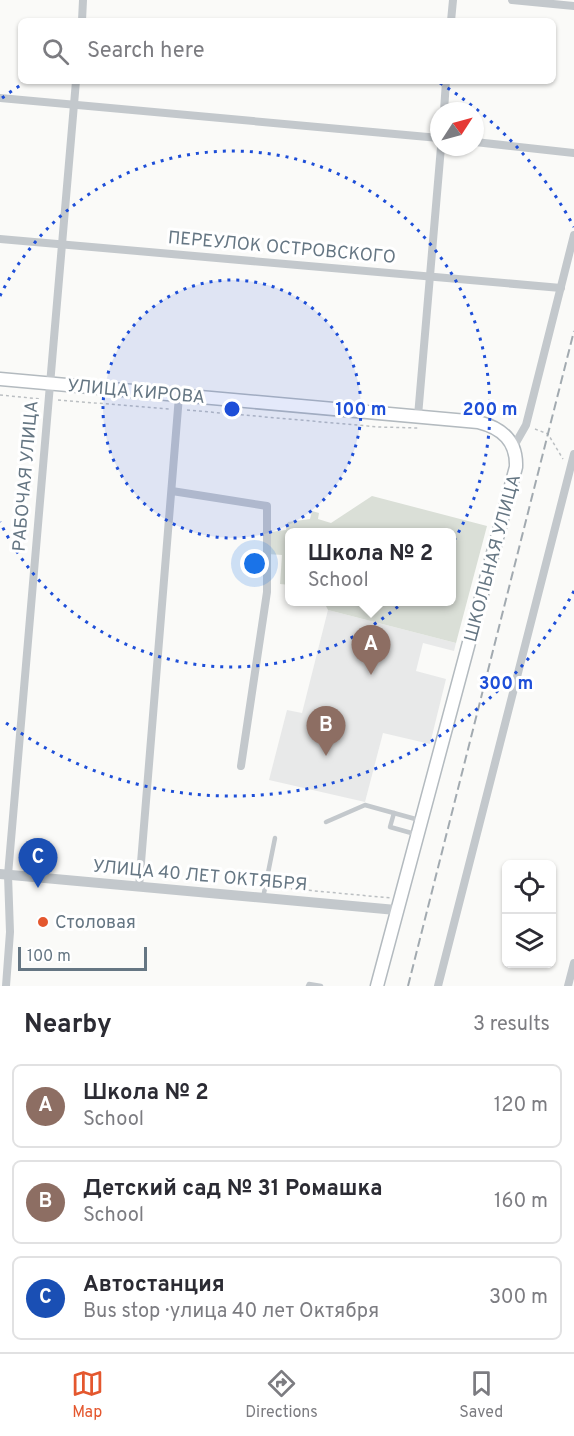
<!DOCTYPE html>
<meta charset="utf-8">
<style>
:root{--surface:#fff;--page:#f7f7f7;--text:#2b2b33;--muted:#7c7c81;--line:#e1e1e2;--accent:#e4572e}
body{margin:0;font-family:Overpass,sans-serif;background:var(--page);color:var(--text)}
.controls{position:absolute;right:18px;bottom:18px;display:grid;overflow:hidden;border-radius:9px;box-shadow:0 2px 4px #0004}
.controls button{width:54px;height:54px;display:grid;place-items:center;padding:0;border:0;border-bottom:2px solid var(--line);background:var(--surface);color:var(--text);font:30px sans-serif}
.compass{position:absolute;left:430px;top:102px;width:54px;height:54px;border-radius:50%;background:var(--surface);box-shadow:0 2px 4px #0004;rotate:54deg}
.scale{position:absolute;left:18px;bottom:15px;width:129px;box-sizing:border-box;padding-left:6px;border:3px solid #657683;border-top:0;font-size:16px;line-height:21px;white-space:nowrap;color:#657683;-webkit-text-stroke:4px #fff;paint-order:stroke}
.you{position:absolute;left:255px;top:564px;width:21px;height:21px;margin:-15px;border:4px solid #fff;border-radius:50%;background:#1a73e8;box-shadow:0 0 0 9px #1a73e833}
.badge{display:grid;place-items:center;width:39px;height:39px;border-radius:50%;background:var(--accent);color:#fff;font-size:20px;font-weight:700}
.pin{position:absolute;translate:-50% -50px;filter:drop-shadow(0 2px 3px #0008)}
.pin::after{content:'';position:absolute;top:32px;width:21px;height:18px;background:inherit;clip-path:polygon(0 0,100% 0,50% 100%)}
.popup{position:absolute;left:285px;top:528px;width:171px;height:78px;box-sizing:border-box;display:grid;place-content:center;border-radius:9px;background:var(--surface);filter:drop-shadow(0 2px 4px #0005);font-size:20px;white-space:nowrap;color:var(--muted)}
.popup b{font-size:22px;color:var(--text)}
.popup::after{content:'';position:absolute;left:50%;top:100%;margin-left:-12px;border:12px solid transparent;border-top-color:var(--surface)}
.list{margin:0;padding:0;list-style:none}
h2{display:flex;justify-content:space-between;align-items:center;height:78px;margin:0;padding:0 24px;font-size:26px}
h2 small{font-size:20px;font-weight:400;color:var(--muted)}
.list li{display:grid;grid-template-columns:39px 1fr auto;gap:18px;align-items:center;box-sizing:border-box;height:84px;margin:0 12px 12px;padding:0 12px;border:2px solid var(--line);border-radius:9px}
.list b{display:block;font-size:22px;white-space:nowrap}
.list p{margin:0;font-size:20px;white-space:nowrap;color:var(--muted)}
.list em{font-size:20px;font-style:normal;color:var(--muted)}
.icon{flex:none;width:33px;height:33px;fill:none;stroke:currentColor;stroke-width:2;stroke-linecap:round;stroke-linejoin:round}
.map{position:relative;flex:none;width:574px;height:986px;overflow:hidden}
.search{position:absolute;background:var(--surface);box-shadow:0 2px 4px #0004;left:18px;right:18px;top:18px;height:66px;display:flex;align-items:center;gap:15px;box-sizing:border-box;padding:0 21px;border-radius:9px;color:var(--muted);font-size:22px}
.sheet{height:366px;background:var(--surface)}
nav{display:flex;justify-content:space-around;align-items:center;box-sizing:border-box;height:84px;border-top:2px solid var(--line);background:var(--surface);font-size:16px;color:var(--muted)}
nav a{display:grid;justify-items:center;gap:3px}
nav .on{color:var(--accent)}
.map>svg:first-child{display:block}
.built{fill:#e8e9e9}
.green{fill:#dadfd7}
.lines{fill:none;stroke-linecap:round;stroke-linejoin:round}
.secondary-casing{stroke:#b3babf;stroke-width:15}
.path{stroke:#bbbfc2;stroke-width:1.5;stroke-dasharray:3 3;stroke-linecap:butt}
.service{stroke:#c3c8cc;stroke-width:4.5}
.minor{stroke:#c3c8cc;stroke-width:8}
.tertiary{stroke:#c3c8cc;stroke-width:10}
.secondary{stroke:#fff;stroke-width:12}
.rail{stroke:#a2aab0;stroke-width:2;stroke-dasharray:9 4.5;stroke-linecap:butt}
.ring{fill:none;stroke:#1d4ed8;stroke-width:3;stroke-dasharray:3 6}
.poi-dot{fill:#e4572e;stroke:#fff;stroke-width:2}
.labels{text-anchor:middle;stroke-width:6;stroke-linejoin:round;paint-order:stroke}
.street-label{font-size:18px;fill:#657683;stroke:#fff}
.poi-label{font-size:18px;fill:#657683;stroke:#fff;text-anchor:start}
.centre{fill:#1d4ed8;stroke:#fff;stroke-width:3}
.ring-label{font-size:18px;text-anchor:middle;font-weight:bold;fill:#1d4ed8;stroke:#fff;stroke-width:6;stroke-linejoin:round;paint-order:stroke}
</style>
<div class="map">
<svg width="574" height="986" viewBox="0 0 574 986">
<rect width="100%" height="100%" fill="#fafaf8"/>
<!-- built -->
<polygon class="built" points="328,610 456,643 454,651 423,643 416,671 446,679 430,744 383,733 365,802 269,780 287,710 302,713"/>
<!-- green -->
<polygon class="green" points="372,496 487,526 456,643 328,610 324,602 452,602 452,532 290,532 290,585 280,584 282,555 268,554 270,532 286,530 288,522 310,519 312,511 319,513 318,519 331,523"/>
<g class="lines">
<!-- secondary casing -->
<g class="secondary-casing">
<path id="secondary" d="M0,379L478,422C502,428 517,441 516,467L377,986"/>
</g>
<!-- path -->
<g class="path">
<polyline points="0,395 41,399"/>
<polyline points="58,400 170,409"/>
<polyline points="187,410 379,427 418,428"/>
<polyline points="535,429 548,434 563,459"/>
<polyline points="228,884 260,886"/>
<polyline points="273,887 391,898"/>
</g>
<!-- service -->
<g class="service">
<polyline points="394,813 390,827 415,834"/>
<polyline points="326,822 365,805 419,820"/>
<polyline points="263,898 275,838"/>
<polyline points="308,986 309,984 321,986"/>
</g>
<!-- minor -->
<g class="minor">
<polyline points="512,0 574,6"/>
<polyline points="82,21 83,0"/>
<polyline points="451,21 453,0"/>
<polyline points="0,98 439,138"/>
<polyline points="444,111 446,81"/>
<polyline points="475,142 574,153"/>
<polyline points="0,239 561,288"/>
<polyline points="418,416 441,147"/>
<polyline points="514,446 526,425 574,235"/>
<polyline points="172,491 267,506 267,592 241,766"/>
<polyline points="139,887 179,396"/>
<polyline points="6,986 10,932 8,875 76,81"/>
<polyline points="438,986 574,454"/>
<polyline points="568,986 574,963"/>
</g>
<!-- tertiary -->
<polyline class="tertiary" points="0,874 396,910"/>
<!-- secondary -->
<use href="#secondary" class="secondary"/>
<!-- rail -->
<polyline class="rail" points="408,986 574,331"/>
</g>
<!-- distance rings -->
<circle cx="232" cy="409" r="129" fill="#1d4ed8" fill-opacity=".12"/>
<g class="ring">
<circle cx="232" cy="409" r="129"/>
<path d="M0 296A258 258 0 1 1 0 522"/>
<path d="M574 591A387 387 0 0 1 2 720M2 98A387 387 0 0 1 24 83M440 83A387 387 0 0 1 574 227"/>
</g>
<!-- markers -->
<circle class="poi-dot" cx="43" cy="922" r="6"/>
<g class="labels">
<!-- street labels -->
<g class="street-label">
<text transform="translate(282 247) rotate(5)" y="6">ПЕРЕУЛОК ОСТРОВСКОГО</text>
<text transform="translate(136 391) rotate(5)" y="6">УЛИЦА КИРОВА</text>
<text transform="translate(25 476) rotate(-85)" y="6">РАБОЧАЯ УЛИЦА</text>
<text transform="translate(492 558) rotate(-75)" y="6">ШКОЛЬНАЯ УЛИЦА</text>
<text transform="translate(200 875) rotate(5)" y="6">УЛИЦА 40 ЛЕТ ОКТЯБРЯ</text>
</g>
<!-- poi labels -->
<g class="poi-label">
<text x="55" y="928">Столовая</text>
</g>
</g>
<circle cx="232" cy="409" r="9" class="centre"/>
<g class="ring-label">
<text x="361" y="415">100 m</text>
<text x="490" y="415">200 m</text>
<text x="506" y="689">300 m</text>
</g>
</svg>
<div class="controls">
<button><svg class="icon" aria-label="locate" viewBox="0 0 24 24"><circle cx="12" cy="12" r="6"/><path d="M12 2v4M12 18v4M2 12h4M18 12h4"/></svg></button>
<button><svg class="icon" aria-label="layers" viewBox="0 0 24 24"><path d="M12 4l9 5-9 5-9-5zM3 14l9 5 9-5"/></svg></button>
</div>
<svg class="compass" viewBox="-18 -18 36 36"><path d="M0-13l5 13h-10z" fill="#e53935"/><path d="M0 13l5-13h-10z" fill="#7c7c81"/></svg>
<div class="scale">100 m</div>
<div class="you"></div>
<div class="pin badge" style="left:371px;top:675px;background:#8d6e63">A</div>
<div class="popup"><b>Школа № 2</b>School</div>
<div class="pin badge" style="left:326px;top:756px;background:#8d6e63">B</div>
<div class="pin badge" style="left:38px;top:888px;background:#1a4fb4">C</div>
<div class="search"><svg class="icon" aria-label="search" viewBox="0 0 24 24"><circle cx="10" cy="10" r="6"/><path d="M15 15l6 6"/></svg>Search here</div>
</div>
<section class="sheet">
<h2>Nearby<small>3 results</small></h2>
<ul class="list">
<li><span class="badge" style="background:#8d6e63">A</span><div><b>Школа № 2</b><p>School</p></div><em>120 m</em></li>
<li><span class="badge" style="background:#8d6e63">B</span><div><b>Детский сад № 31 Ромашка</b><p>School</p></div><em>160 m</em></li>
<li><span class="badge" style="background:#1a4fb4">C</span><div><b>Автостанция</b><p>Bus stop · улица 40 лет Октября</p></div><em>300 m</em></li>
</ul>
</section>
<nav>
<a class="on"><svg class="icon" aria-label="map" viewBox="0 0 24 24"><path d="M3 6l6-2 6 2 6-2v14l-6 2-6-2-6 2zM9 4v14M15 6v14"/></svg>Map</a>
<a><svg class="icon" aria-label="directions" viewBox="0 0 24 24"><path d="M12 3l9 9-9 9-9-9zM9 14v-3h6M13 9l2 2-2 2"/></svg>Directions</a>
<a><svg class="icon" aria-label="saved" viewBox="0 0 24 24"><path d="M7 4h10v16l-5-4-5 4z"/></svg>Saved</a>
</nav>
